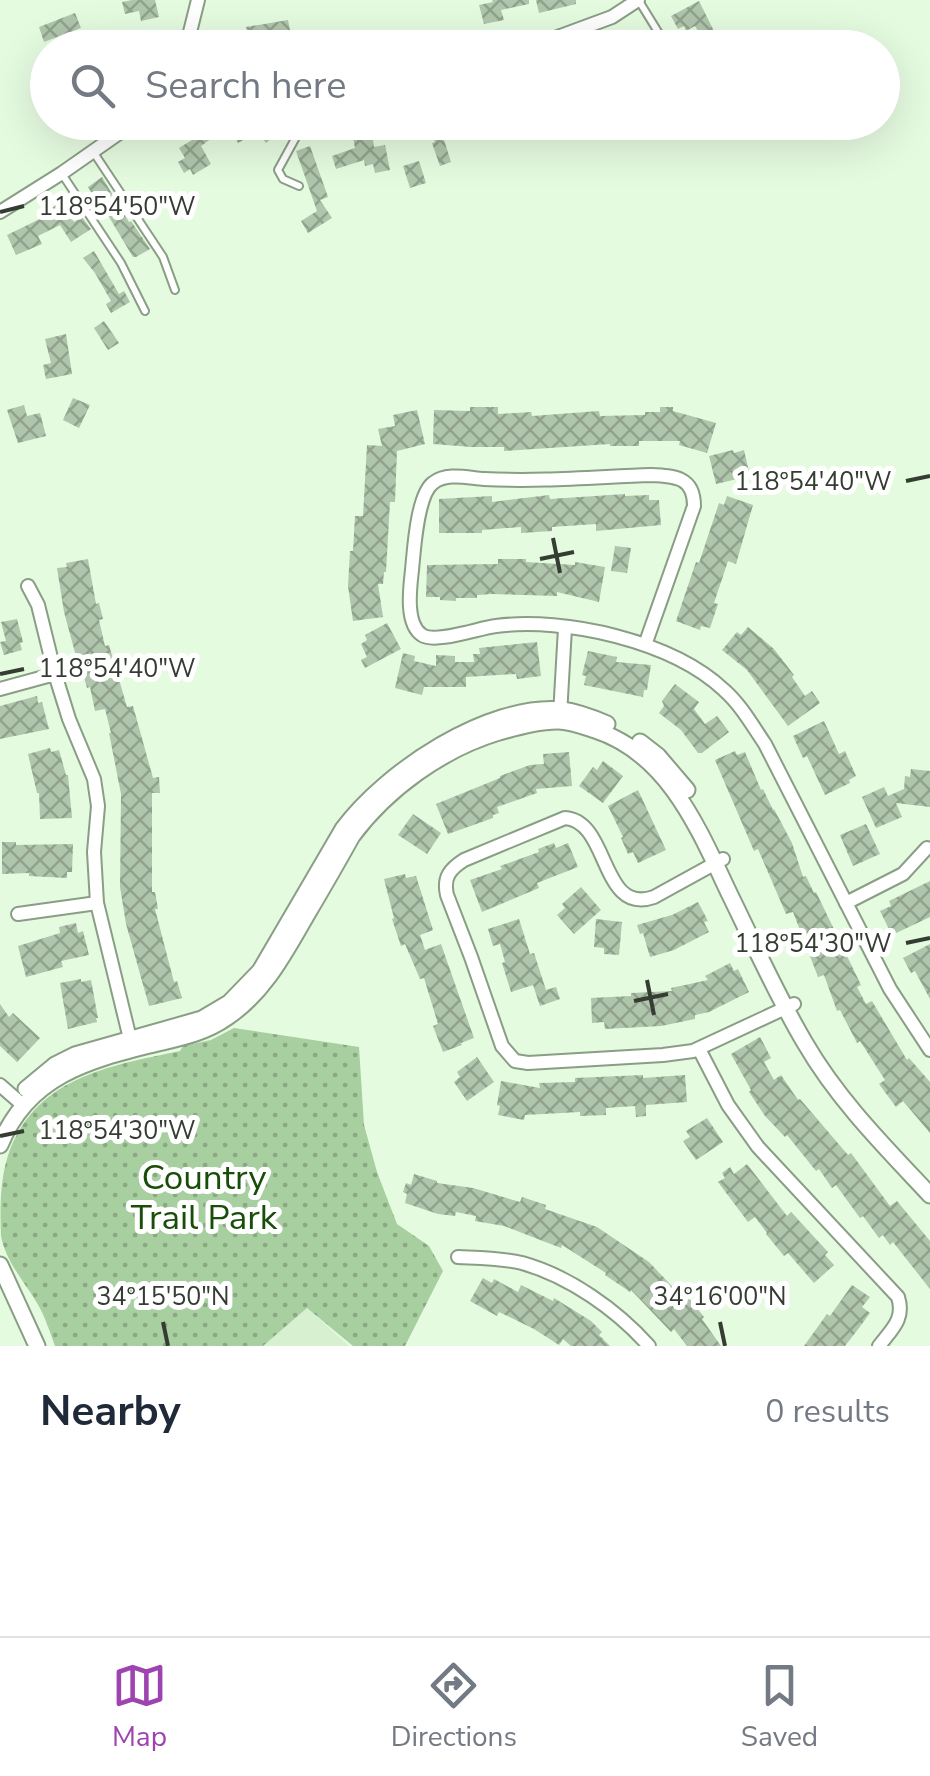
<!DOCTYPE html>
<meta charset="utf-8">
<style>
:root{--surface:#fff;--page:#f6f6f7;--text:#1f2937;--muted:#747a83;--line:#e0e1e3;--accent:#9d44b0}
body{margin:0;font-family:"Nunito Sans",sans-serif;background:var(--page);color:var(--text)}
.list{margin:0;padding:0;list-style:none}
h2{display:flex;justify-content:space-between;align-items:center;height:130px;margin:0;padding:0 40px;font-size:42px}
h2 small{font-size:32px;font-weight:400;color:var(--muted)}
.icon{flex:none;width:55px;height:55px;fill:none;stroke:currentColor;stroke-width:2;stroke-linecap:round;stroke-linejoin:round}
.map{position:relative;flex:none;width:930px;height:1346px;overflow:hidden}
.search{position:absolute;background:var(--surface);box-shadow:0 10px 40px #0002;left:30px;right:30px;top:30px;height:110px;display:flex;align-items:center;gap:25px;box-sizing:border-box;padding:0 35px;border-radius:55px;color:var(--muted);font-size:38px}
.sheet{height:290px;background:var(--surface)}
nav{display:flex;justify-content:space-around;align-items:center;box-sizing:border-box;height:140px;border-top:2px solid var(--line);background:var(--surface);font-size:28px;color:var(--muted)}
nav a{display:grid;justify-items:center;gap:5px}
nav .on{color:var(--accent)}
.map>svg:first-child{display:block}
.built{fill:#d6f0d0}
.park{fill:url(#park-dots)}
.building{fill:url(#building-cross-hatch)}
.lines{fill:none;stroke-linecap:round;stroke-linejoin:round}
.service-casing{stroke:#899e85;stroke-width:10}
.minor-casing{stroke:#899e85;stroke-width:16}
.tertiary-casing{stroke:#899e85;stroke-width:19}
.service{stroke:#fff;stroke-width:6}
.minor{stroke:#fff;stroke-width:12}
.tertiary{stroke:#fff;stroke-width:15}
.ticks{fill:none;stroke:#353d33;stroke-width:4}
.labels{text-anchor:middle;stroke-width:10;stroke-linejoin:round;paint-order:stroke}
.park-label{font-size:35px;fill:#184e08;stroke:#fff}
.ticks-label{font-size:25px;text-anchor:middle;fill:#353d33;stroke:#fff;stroke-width:10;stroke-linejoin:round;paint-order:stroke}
</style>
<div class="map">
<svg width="930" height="1346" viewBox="0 0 930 1346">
<defs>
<pattern id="park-dots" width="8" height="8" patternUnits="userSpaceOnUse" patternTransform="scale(2.5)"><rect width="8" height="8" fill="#a8cfa0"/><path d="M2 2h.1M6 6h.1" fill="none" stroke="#8aa983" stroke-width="1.8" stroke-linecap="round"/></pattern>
<pattern id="building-cross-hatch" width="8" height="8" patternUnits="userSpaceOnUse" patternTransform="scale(2.5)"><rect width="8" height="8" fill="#b0c6ac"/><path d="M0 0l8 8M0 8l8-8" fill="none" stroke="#90a28d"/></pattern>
</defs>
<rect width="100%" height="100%" fill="#e5fbe0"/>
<!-- built -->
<polygon class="built" points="307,1308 349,1346 263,1346"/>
<!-- park -->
<path class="park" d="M234,1028L359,1047L364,1125L377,1172L397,1224L429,1246L443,1271L405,1346H353L307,1308L263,1346H55C50,1332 45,1316 37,1303C24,1281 6,1262 1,1236C0,1211 0,1182 7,1159C32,1078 108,1066 180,1051L183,1046L211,1040Z"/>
<!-- building -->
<g class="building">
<polygon points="132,0 155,0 159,17 141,21 139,11 125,14 122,2"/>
<polygon points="492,0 529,0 529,4 501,10 504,20 484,24 479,5 493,2"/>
<polygon points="536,0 576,0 576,4 539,13"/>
<polygon points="699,1 717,37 705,43 695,26 686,31 684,26 678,29 671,16"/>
<polygon points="75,13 81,28 44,42 39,27"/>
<polygon points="288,20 290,30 249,41 246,27"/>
<polygon points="204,122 273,122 270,124 277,134 266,143 258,132 238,143 229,126 201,146 211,164 193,175 190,169 184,173 178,162 185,158 179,148 200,135 196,129"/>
<polygon points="429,122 489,122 490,125 437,142 444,140 451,162 440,166 432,143 435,142"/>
<polygon points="372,133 374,147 385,145 390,170 375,173 373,164 365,166 364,160 336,169 332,156 355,148 353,137"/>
<polygon points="310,146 328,197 320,200 332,218 308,233 301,221 317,211 296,151"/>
<polygon points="419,161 426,183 410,188 403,166"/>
<polygon points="102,177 129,222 131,221 150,249 136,257 133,257 100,202 98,203 88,187"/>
<polygon points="61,202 74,222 82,217 91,229 71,242 60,225 38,236 42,244 16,255 7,235 52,213 50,209"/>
<polygon points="94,251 119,294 124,291 130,302 111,313 106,304 111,301 95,273 83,258"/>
<polygon points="104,321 119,343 108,350 94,328"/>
<polygon points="66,334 72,374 46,379 43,365 51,363 45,339"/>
<polygon points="73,398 90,405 79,428 63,420"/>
<polygon points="24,405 27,416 40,413 46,436 18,443 7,410"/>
<polygon points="470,407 498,407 498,414 531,412 532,416 599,411 600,416 645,415 645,412 660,412 660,407 673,407 673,411 716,423 707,453 679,445 680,441 639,441 639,446 610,446 610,444 504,451 504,447 471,447 433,444 434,410 470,411"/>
<polygon points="417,410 425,444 397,451 395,502 390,502 386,572 384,572 383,584 378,584 383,617 353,621 348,586 350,551 353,551 355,516 363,516 367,445 382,446 378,429 395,426 393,415"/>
<polygon points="733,450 734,453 744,450 750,476 716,484 709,456"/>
<polygon points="625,494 625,496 649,495 649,500 659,500 661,525 596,531 596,524 552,527 552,531 521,533 521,527 482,530 482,533 439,533 439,499 492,496 492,502 549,495 550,499"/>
<polygon points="727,496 753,505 736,564 728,561 714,603 718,604 710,628 701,626 700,630 676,621 696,562 699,563 719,503 724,505"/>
<polygon points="615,546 631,548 627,573 611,571"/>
<polygon points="88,559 96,604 99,603 103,619 99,620 105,646 109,645 127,707 133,706 153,778 159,777 160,793 152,793 152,892 155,892 158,909 155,909 174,982 177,981 182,998 149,1006 126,924 120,887 121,794 109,733 111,733 105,709 95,711 90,687 87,688 82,670 80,671 64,612 57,568 67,567 66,563"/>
<polygon points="498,559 526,559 526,562 575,565 575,562 605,567 599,602 557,592 557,596 492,594 477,595 477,598 456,598 456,601 440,600 440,597 426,597 427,565 498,564"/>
<polygon points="17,619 23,642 20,643 22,650 4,655 0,642 6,641 1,622"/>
<polygon points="387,623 401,649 365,668 361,660 367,657 361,644 367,640 365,635"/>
<polygon points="748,627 774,649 794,675 792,677 805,696 812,691 820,703 788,726 747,670 722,650 737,632 741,635"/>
<polygon points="537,642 541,676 517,679 516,674 466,677 466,687 424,687 422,695 395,688 403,653 415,656 414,661 436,666 436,655 455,656 455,662 474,662 473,654 480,654 479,648"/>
<polygon points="588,651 617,657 616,662 651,665 647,690 644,690 643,697 584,685 586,676 582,675"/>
<polygon points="675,684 699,702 694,709 705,724 717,716 729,732 702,753 698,753 681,730 659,713 664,706 662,701"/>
<polygon points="37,696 38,703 42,702 49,729 0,739 0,706"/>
<polygon points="824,721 839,754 845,751 856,776 849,780 850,783 825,795 807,756 803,758 793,736"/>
<polygon points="50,748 51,752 59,750 66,775 68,775 72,818 40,819 39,793 37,793 28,754"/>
<polygon points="735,751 737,755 745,752 761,790 763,789 773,810 774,809 792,843 803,877 806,876 814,893 816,892 861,985 857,987 866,1004 872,1001 907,1060 909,1058 930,1082 930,1133 903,1101 896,1107 879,1084 885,1080 860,1041 857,1043 840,1010 837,1011 824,975 818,977 793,912 786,914 758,849 754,851 715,760"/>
<polygon points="569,752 572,786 536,789 537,793 497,807 499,813 493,815 493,818 448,834 436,804 500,778 500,776 530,765 544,764 543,754"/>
<polygon points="603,761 623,776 603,803 579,786 593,767 597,770"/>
<polygon points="911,769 930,771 930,807 896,803 902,817 876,828 862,797 884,787 888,796 904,789 905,776 910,777"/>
<polygon points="638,790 666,850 638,863 633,852 628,854 621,838 623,837 608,806"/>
<polygon points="413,814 441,833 427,854 398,835"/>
<polygon points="866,824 880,854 853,866 840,835"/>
<polygon points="2,842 16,842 16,845 73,844 72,872 67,872 67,878 29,876 29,873 2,874"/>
<polygon points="554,843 556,848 568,843 578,867 537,883 539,888 482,912 470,880 502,869 500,866 539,852 538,849"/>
<polygon points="405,874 406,878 416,876 433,930 420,935 425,950 441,944 474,1038 461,1043 462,1045 443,1052 433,1026 438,1024 424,978 420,979 405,944 401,946 392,919 394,918 384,879"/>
<polygon points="930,881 930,917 892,935 880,911 891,906 889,901"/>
<polygon points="581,887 601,910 574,934 557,915 565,908 562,904"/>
<polygon points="698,902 708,921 704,922 709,932 674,950 650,957 643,933 640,934 637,925 672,915"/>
<polygon points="519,919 530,954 534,953 546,990 556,987 560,999 540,1006 533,985 511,992 502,963 505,962 500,944 493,946 488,929"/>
<polygon points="596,919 622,922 619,955 604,954 604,948 594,947"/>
<polygon points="76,923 78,933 83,931 89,955 61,961 63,967 26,977 18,946 60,933 59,927"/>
<polygon points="930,944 930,999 915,971 911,973 903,958"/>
<polygon points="730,963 734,971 738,969 749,992 709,1012 695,1015 695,1019 661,1026 605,1029 604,1022 592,1023 591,998 631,996 631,993 672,991 671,988 708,980 705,976"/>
<polygon points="81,979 81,982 91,980 98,1018 96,1018 97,1022 68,1029 60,983"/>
<polygon points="0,1004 9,1017 13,1013 40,1038 17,1062 0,1046"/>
<polygon points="760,1037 771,1058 764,1062 774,1080 781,1075 798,1100 800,1099 848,1155 851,1153 890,1206 897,1201 930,1241 930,1289 893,1242 890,1245 883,1235 879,1238 863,1216 860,1218 836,1185 832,1188 819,1169 816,1171 787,1135 785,1137 765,1116 749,1092 751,1090 731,1054"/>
<polygon points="477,1057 494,1082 467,1101 454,1082 460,1077 457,1072"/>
<polygon points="643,1075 643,1078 685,1075 687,1102 646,1105 646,1116 636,1117 635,1106 606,1108 606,1115 580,1116 580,1112 525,1115 524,1120 498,1115 500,1106 497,1105 501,1081 540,1088 539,1083 575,1082 575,1078"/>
<polygon points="707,1118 723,1142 696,1160 683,1141 690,1137 686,1131"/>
<polygon points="747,1164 787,1216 791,1212 828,1252 825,1255 834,1265 814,1283 788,1253 784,1256 766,1234 767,1233 755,1217 748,1222 718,1182 725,1178 722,1173 730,1167 734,1174"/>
<polygon points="414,1174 437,1181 437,1183 473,1188 520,1202 522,1197 546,1205 545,1209 597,1227 649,1262 686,1301 689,1298 704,1317 702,1319 721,1346 687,1346 674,1329 671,1332 631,1290 630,1292 605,1275 606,1273 562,1245 561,1248 504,1226 475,1221 476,1216 456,1212 455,1216 438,1214 405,1203 407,1194 403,1192 406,1183 411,1185"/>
<polygon points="483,1278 492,1283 494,1279 518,1292 521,1285 553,1301 554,1298 591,1321 602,1332 599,1335 610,1346 571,1346 563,1339 559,1345 534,1329 499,1312 497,1316 470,1301"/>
<polygon points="852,1285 870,1297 862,1307 870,1313 859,1328 845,1346 804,1346 827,1314 830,1316"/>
</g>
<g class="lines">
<!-- service casing -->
<g class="service-casing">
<g id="service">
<polyline points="639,1 668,48"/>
<polyline points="94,153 163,257 175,290"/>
<polyline points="62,174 121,263 145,311"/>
<polyline points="299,186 283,179 278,170 301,128"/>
</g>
</g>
<!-- minor casing -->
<g class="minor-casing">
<g id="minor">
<polyline points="186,48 198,0"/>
<polyline points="528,48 612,17 638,0"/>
<path d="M293,122C320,136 333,134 360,122"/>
<polyline points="0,212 62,173 135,122"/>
<polyline points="28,586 38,605 55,674 69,719 94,779 98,806 94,852 97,903 132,1047"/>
<path d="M645,645L694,506C694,477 675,476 651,475C596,477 540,482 484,479C468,478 447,472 433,483C417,495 414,550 412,570C410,588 405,624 422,635C435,644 479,628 496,626C565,617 672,641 724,690C741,705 752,725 765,744L890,989L930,1050"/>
<polyline points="0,689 55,674"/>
<polyline points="560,715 565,628"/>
<path d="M723,859L654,897C600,916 610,821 565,818L464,860C450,869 443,877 447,895L471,957L502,1046L515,1061L528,1063L663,1055L693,1051L794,1004"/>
<polyline points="846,903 903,874 927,848"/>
<polyline points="18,914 97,903"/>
<path d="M699,1049L728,1105L758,1147L898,1297C905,1319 892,1329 879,1346"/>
<polyline points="0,1085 24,1106"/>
<path d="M458,1257C479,1258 501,1258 522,1263C569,1276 617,1310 649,1346"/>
</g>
</g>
<!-- tertiary casing -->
<g class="tertiary-casing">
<g id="tertiary">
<polyline points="640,742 658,756 687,790"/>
<path d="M26,1089L55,1065L75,1055L202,1019L229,1003L260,971L343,829C385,772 488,703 562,710C578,712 593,718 607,724"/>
<path d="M0,1145C28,1076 88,1060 154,1044C179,1038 205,1033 226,1018C264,993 284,954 306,916C322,889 337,863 352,836C387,789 442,749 499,732C518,727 538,721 558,721C570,721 583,726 595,730C669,754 699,830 730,895C754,944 777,996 805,1043C838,1100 885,1147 930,1195"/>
<polyline points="0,1265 37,1346"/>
</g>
</g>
<!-- service -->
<use href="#service" class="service"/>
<!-- minor -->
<use href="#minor" class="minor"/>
<!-- tertiary -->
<use href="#tertiary" class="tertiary"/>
</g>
<!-- ticks -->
<path class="ticks" d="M0,212L24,206M906,481L930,476M553,538L560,573M540,559L574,552M0,674L24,669M906,943L930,938M647,980L654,1015M634,1001L668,994M0,1136L24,1131M163,1322L168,1346M720,1322L725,1346"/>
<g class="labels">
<!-- park labels -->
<g class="park-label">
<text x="204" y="1189">Country<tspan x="204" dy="40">Trail Park</tspan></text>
</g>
</g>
<g class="ticks-label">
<text x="117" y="215">118°54'50"W</text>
<text x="813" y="490">118°54'40"W</text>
<text x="117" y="677">118°54'40"W</text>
<text x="813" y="952">118°54'30"W</text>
<text x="117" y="1139">118°54'30"W</text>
<text x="163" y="1305">34°15'50"N</text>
<text x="720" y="1305">34°16'00"N</text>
</g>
</svg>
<div class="search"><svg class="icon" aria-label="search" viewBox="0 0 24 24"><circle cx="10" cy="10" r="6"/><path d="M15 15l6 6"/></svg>Search here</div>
</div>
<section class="sheet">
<h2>Nearby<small>0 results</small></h2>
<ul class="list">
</ul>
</section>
<nav>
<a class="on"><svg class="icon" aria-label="map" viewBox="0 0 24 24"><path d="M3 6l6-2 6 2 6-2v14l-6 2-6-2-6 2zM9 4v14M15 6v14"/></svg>Map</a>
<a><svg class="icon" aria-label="directions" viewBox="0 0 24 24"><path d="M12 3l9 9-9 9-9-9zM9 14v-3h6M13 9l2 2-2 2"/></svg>Directions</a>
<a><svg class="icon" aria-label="saved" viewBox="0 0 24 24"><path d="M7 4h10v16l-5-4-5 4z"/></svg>Saved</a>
</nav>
